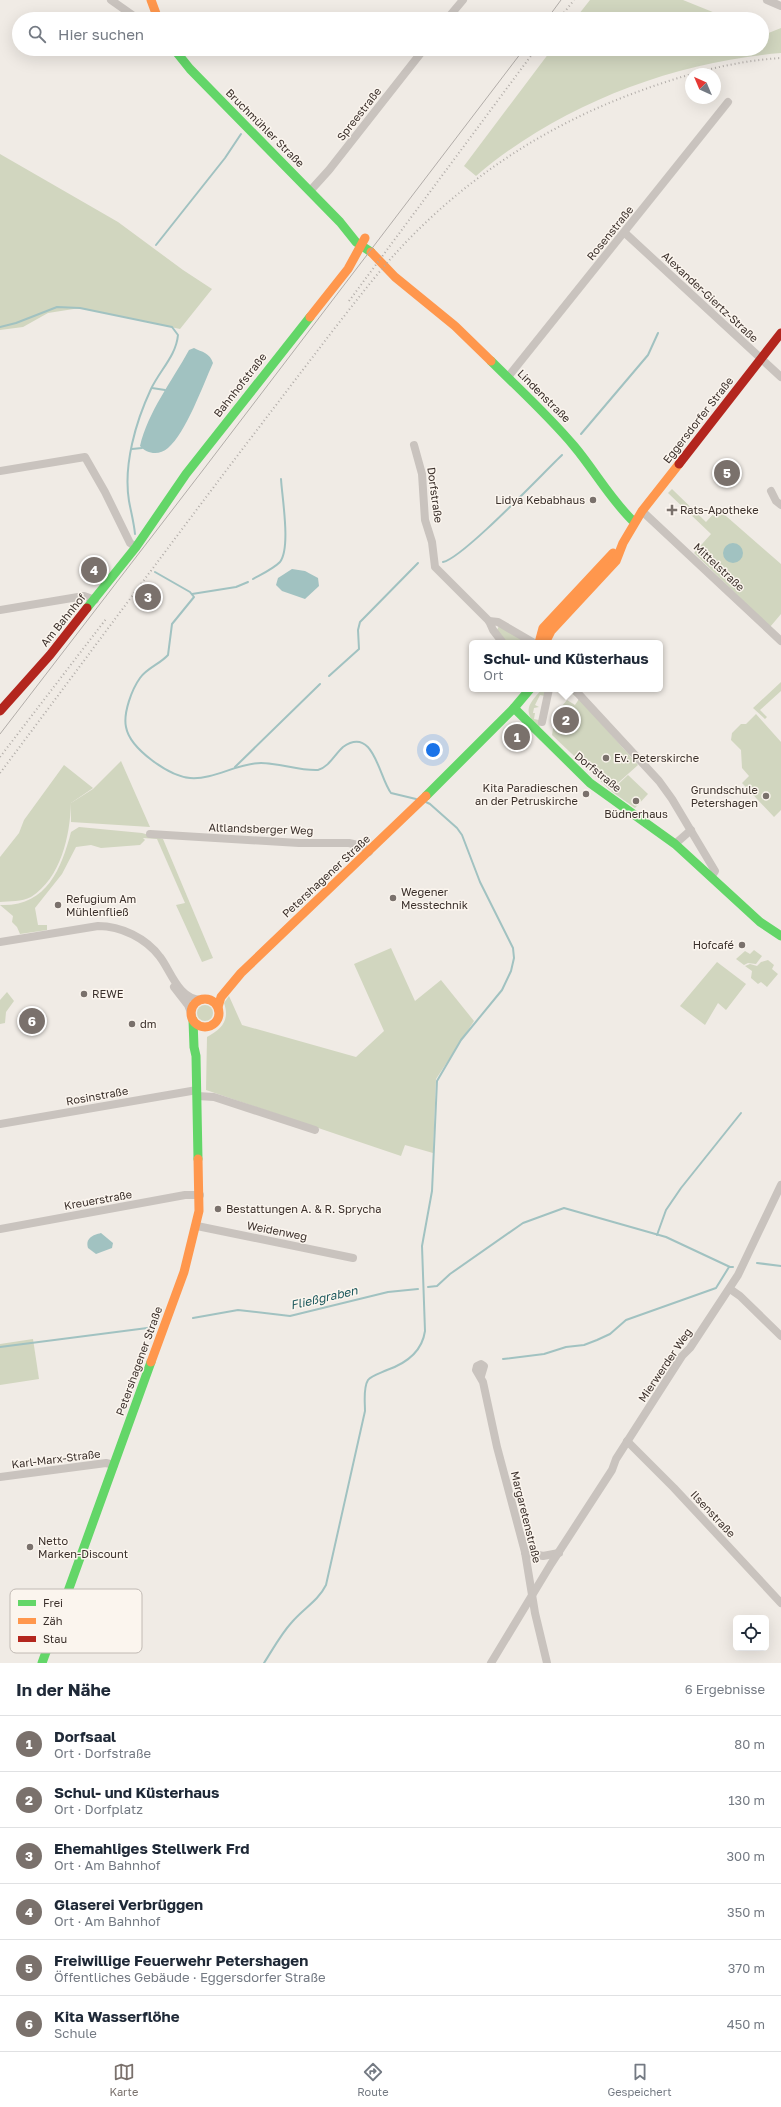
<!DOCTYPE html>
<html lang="de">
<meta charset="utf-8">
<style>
:root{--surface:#fff;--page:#f6f6f7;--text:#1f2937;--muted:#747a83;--line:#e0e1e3;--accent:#7a716c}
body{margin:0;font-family:"Golos Text",sans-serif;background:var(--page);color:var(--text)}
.controls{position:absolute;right:12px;bottom:12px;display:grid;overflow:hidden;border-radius:6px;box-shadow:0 4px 16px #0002}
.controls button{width:36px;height:36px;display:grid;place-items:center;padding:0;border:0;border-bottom:1px solid var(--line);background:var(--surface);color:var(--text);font:20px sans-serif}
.compass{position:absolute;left:685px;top:68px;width:36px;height:36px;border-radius:50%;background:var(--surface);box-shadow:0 4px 16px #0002;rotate:316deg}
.you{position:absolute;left:433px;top:750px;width:14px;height:14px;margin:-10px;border:3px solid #fff;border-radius:50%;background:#1a73e8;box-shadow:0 0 0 6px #1a73e833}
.badge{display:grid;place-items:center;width:26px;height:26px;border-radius:50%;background:var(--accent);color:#fff;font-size:13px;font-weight:700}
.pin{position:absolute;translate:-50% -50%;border:2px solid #fff;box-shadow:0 1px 4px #0006}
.popup{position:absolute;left:469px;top:640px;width:194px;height:52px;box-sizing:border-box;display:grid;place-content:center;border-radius:6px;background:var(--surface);filter:drop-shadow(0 1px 3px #0005);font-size:13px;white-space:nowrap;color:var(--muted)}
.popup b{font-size:15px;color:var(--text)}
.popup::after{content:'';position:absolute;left:50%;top:100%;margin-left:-8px;border:8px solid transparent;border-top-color:var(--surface)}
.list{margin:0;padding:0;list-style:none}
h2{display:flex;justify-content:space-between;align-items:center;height:52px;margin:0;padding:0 16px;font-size:17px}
h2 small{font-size:13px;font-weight:400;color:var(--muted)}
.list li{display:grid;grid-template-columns:26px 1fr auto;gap:12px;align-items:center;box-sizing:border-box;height:56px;padding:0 16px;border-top:1px solid var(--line)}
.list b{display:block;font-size:15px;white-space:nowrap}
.list p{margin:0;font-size:13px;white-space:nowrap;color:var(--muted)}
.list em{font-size:13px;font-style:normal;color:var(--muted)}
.icon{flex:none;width:22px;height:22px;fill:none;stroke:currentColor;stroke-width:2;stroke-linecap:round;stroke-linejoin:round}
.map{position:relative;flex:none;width:781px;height:1663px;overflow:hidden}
.search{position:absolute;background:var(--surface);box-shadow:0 4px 16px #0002;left:12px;right:12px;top:12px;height:44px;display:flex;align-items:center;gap:10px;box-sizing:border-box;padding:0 14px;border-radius:22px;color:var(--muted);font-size:15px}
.sheet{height:388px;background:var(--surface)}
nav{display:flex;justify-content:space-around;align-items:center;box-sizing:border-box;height:56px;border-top:1px solid var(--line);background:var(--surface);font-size:11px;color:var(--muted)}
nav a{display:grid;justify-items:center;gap:2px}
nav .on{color:var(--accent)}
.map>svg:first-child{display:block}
.green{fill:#d1d6bf}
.water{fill:#a1c2c1}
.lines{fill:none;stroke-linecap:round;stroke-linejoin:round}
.stream{stroke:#a1c2c1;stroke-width:2}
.street{stroke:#c9c3be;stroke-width:8}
.fast{stroke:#63d668;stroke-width:9}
.slow{stroke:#ff974d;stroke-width:9}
.jam{stroke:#b3261e;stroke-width:9}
.tram{stroke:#b1aca8;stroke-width:1}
.rail{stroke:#b1aca8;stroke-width:2;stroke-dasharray:1 3;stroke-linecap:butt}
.poi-dot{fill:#7a716c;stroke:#fbf5ee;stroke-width:1.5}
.labels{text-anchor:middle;stroke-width:3;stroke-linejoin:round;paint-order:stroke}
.street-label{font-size:11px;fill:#3b302b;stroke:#fbf5ee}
.poi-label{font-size:11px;fill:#3b302b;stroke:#fbf5ee;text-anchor:start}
.water-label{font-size:12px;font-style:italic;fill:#1f5a5e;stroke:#fbf5ee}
.key{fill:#fbf5ee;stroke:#c1bab4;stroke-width:1}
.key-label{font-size:11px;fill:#3b302b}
</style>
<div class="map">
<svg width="781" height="1663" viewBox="0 0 781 1663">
<rect width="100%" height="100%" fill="#f0ebe5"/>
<!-- green -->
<g class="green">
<polygon points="590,0 683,0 730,19 575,19"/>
<path d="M781,28V53C672,62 559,105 476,176L464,166L552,49H762V32L766,34Z"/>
<polygon points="0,154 118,222 183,270 212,289 180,329 80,308 48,313 23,327 0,330"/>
<polygon points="672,489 706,522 718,509 781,564 781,614 770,627 694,553 711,534 668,493"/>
<polygon points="499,626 524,641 521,643 506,643 497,630"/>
<polygon points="781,682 781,691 760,710 767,717 765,719 753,708"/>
<path d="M542,689L546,691L545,696L540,695L535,705L539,707L534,708L533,713H535L534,719L539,720L540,731C524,711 525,708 542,689Z"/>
<polygon points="566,689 571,689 638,765 610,790 552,735 555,716 559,714 561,716 556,723 564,731 577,716 568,708 564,713 561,711 562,706 567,700 575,705 579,699"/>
<polygon points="756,714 781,742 781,810 774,817 742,783 749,776 742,768 741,750 731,740 732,733 741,724 746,724"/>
<polygon points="121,761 150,827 71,822 71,803 93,789"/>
<path d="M64,765L93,788L71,803C70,836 61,878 31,897C22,902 9,901 0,902V857L19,833L24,820Z"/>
<polygon points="628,775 648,794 635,808 611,791"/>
<path d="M79,827L142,833L163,839L213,958L202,962L176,905L185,903L157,839L143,838L145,840L140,845L101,848L91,845L76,847L62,874L35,908L38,925H47V930L20,934L17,927L12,922L13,916L0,905C46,907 61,870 71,832Z"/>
<path d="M391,948L415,1001L441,980L474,1021L436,1079L433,1153L405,1145L401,1156L206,1090L207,1037C222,1029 230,1020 224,1003L229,996L242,1025L356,1057L384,1031L354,964Z"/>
<polygon points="754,950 762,956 756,964 748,963 744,965 736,959 745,951 750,954"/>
<polygon points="768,960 774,965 772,969 778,974 767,987 761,982 758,984 751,978 752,971 745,966 750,964 757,966 761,962"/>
<polygon points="717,962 746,984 726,1010 718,1003 705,1025 680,1006"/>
<polygon points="7,992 14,1001 6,1012 5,1023 0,1024 0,1000"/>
<circle cx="205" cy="1013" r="8"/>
<polygon points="33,1339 39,1379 0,1385 0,1344"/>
</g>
<!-- water -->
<g class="water">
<path d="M194,348C202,352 210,353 213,363C203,385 186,433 168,448C159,456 147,454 140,446C148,412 172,381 189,350Z"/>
<circle cx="733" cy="553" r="10"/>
<polygon points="292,569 305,571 318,578 319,586 305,599 282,591 276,585 278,578"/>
<path d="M101,1233L113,1243L112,1248L96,1254L88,1248C85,1238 93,1235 101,1233Z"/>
</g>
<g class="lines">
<!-- stream -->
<g class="stream">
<polyline points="156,245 225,158 241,134"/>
<path d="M0,327L16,323L57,307L80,308L172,327L178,335C176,356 160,370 151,389C136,421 123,465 129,501C131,512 134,523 135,534"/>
<polyline points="152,388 165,390"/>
<polyline points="581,434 648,355 658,333"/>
<polyline points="132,449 142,448"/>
<path d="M443,562C463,558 542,474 562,455"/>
<path d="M155,572L190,592L194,597L172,624L168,655C160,664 147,668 140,678C132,689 123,713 126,727C130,749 169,776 190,778C214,780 237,763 261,763C280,763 299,771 318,770C329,767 335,754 343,747C374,725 379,778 391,793L416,799"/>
<path d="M253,579C262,574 273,569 280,562C291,548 282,497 281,479"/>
<polyline points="192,594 236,587 248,582"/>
<polyline points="329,676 359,649 358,630 360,622 418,563"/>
<polyline points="235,767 320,684"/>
<polyline points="657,1235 666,1210 681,1188 741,1113"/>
<polyline points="757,1263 781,1266"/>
<polyline points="428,1287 437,1286 450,1274 523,1223 564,1208 666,1237 730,1267 733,1267"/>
<polyline points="193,1318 238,1310 290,1316 388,1292 418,1289"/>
<polyline points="0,1347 155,1327"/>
<polyline points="503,1359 544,1354 566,1347 584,1345 597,1340 610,1334 626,1320 716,1288 729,1267"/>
<path d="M264,1663C273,1649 281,1634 292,1622C304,1608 318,1601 326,1585L365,1411C365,1402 363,1388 368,1380C372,1375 381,1373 387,1370C407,1363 422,1352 425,1331L422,1246L432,1191L437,1081L461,1040L502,990L511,971L514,958L513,948L480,882L462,835L457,828L430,804L426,802"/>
</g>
<!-- street -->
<g class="street">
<polyline points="111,0 138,19"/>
<polyline points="767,0 781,6"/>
<polyline points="447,19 463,0"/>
<polyline points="310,191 329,170 424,49"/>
<polyline points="625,233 781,377"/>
<polyline points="508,377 728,102"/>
<polyline points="414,445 422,474 425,520 432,542 435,567 489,621 493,630 503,643"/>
<polyline points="0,471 85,457 105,492 130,543 136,547"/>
<polyline points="771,491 776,501 781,505"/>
<polyline points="642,511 781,641"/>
<polyline points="0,610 84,596 95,600"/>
<polyline points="489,621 498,622 534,643"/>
<polyline points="574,689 659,781 672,799 715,871 711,877"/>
<polyline points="542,722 549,689"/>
<polyline points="150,834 299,843 349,843 362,846 369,852"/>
<polyline points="675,844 691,830"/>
<path d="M0,942L98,926C121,926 146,938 160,957C171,971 178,999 201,1000"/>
<polyline points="174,987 188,1005 192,1015"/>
<polyline points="197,1096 214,1097 315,1130"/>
<polyline points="0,1124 197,1090"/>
<polyline points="197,1226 353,1258"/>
<polyline points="0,1229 185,1195 200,1195"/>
<polyline points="730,1289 740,1296 781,1336"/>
<polyline points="481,1376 484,1366 481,1364 477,1366 476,1370 483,1382 497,1447 525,1552 535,1613 547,1663"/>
<polyline points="627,1441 674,1488 781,1603"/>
<polyline points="0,1477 106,1463 114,1465"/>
<polyline points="525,1552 543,1556 559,1553"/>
<polyline points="491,1663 551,1564 612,1470 616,1459 682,1356 690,1348 738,1275 781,1185"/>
</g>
<!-- fast -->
<g class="fast">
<polyline points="174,49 190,69 340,222 356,242 371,252"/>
<path d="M491,361C519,389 548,415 574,446C595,471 610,499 634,522"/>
<polyline points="87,608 136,547 186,474 310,317"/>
<polyline points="514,708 590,783 675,844 760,922 781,936"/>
<polyline points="426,796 514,708 530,689"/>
<polyline points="193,1020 194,1047 196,1056 198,1159"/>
<polyline points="42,1663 151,1362"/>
</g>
<!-- slow -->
<g class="slow">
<polyline points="151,0 158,19"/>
<polyline points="371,252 395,277 455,326 491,361"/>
<polyline points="310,317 348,269 365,238"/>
<polyline points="539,643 543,628 613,553"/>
<polyline points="545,643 551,631 616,561 623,543 642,511 679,464"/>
<circle cx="205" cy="1013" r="14"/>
<polyline points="218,1007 221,997 241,973 426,796"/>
<polyline points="151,1362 184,1272 199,1211 198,1159"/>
</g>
<!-- jam -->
<g class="jam">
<polyline points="679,464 781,333"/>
<polyline points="0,711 50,655 87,608"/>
</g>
<!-- tram -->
<g class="tram">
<polyline points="547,19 561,0"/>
<polyline points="0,734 203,470 524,49"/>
</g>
<!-- rail -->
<g class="rail">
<polyline points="559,19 574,0"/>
<polyline points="349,301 536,49"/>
<polyline points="0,757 106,619"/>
<path d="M0,773C82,664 162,555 244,447C273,409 302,371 331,333C356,301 380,269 408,240C473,173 550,124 637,92C683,75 732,61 781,58"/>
</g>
</g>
<!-- markers -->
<g class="poi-dot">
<circle cx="593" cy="500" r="4"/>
<path d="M670 504h4v4h4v4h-4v4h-4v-4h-4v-4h4z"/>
<circle cx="606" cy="758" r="4"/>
<circle cx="586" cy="794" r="4"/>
<circle cx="766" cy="796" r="4"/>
<circle cx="636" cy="801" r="4"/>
<circle cx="393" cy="898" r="4"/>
<circle cx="58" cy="905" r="4"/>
<circle cx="742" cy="945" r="4"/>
<circle cx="84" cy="994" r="4"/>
<circle cx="132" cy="1024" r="4"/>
<circle cx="218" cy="1209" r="4"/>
<circle cx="30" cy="1547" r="4"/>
</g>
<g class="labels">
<!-- street labels -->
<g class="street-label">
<text transform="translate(359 114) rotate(-52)" y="4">Spreestraße</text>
<text transform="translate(265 128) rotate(45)" y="4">Bruchmühler Straße</text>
<text transform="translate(610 233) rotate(-51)" y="4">Rosenstraße</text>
<text transform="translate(710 297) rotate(43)" y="4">Alexander-Giertz-Straße</text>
<text transform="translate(240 385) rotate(-52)" y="4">Bahnhofstraße</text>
<text transform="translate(544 396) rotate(45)" y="4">Lindenstraße</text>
<text transform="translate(698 420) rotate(-52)" y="4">Eggersdorfer Straße</text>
<text transform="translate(435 495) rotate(82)" y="4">Dorfstraße</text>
<text transform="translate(719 567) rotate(43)" y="4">Mittelstraße</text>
<text transform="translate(63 620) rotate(-51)" y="4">Am Bahnhof</text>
<text transform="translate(598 772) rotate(39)" y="4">Dorfstraße</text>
<text transform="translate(261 829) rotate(2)" y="4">Altlandsberger Weg</text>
<text transform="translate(326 876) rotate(-43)" y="4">Petershagener Straße</text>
<text transform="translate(97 1096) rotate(-10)" y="4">Rosinstraße</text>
<text transform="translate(98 1200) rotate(-10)" y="4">Kreuerstraße</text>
<text transform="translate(277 1231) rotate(11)" y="4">Weidenweg</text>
<text transform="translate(139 1361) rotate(-70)" y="4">Petershagener Straße</text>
<text transform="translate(665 1365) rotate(-56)" y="4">Mierwerder Weg</text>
<text transform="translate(56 1459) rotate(-7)" y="4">Karl-Marx-Straße</text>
<text transform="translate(713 1514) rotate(47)" y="4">Ilsenstraße</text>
<text transform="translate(526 1517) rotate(76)" y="4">Margaretenstraße</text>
</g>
<!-- poi labels -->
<g class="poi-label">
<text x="585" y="504" text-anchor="end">Lidya Kebabhaus</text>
<text x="680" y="514">Rats-Apotheke</text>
<text x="614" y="762">Ev. Peterskirche</text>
<text x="578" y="792" text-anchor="end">Kita Paradieschen<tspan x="578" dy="13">an der Petruskirche</tspan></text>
<text x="758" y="794" text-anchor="end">Grundschule<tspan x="758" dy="13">Petershagen</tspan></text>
<text x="636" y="818" text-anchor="middle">Büdnerhaus</text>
<text x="401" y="896">Wegener<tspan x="401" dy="13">Messtechnik</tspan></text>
<text x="66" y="903">Refugium Am<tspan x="66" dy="13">Mühlenfließ</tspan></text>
<text x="734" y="949" text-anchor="end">Hofcafé</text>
<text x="92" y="998">REWE</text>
<text x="140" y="1028">dm</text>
<text x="226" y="1213">Bestattungen A. &amp; R. Sprycha</text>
<text x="38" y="1545">Netto<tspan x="38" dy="13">Marken-Discount</tspan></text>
</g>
<!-- water labels -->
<g class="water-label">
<text transform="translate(324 1298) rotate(-13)" y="4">Fließgraben</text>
</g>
</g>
<!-- legend -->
<rect x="10" y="1589" width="132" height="64" rx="6" class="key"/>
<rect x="18" y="1600" width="18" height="6" fill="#63d668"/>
<rect x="18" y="1618" width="18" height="6" fill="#ff974d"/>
<rect x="18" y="1636" width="18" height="6" fill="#b3261e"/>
<g class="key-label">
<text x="43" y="1607">Frei</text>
<text x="43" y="1625">Zäh</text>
<text x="43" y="1643">Stau</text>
</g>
</svg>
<div class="controls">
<button><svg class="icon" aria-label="locate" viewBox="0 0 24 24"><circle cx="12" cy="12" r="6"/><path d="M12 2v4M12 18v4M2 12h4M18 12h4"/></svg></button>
</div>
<svg class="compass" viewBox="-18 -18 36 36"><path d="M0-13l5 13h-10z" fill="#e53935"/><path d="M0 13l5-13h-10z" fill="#747a83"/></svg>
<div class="you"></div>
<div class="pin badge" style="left:517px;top:737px">1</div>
<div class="pin badge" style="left:566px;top:720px">2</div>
<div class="popup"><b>Schul- und Küsterhaus</b>Ort</div>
<div class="pin badge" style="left:148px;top:597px">3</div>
<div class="pin badge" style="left:94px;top:570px">4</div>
<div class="pin badge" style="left:727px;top:473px">5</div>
<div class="pin badge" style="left:32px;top:1021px">6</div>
<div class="search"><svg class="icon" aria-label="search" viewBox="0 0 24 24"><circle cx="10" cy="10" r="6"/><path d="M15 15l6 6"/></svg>Hier suchen</div>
</div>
<section class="sheet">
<h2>In der Nähe<small>6 Ergebnisse</small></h2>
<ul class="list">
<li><span class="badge">1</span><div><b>Dorfsaal</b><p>Ort · Dorfstraße</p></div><em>80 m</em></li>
<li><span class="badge">2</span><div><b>Schul- und Küsterhaus</b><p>Ort · Dorfplatz</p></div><em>130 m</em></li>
<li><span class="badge">3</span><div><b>Ehemahliges Stellwerk Frd</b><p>Ort · Am Bahnhof</p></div><em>300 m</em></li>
<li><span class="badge">4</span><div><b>Glaserei Verbrüggen</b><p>Ort · Am Bahnhof</p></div><em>350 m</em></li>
<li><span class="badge">5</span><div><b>Freiwillige Feuerwehr Petershagen</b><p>Öffentliches Gebäude · Eggersdorfer Straße</p></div><em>370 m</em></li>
<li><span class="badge">6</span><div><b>Kita Wasserflöhe</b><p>Schule</p></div><em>450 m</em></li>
</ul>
</section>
<nav>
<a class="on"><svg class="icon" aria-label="map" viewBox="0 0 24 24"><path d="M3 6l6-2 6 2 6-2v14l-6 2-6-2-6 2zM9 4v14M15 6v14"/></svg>Karte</a>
<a><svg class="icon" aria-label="directions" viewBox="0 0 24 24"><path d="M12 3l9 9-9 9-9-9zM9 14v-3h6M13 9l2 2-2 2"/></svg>Route</a>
<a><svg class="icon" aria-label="saved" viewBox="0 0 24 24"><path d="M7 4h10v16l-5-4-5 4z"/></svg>Gespeichert</a>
</nav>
